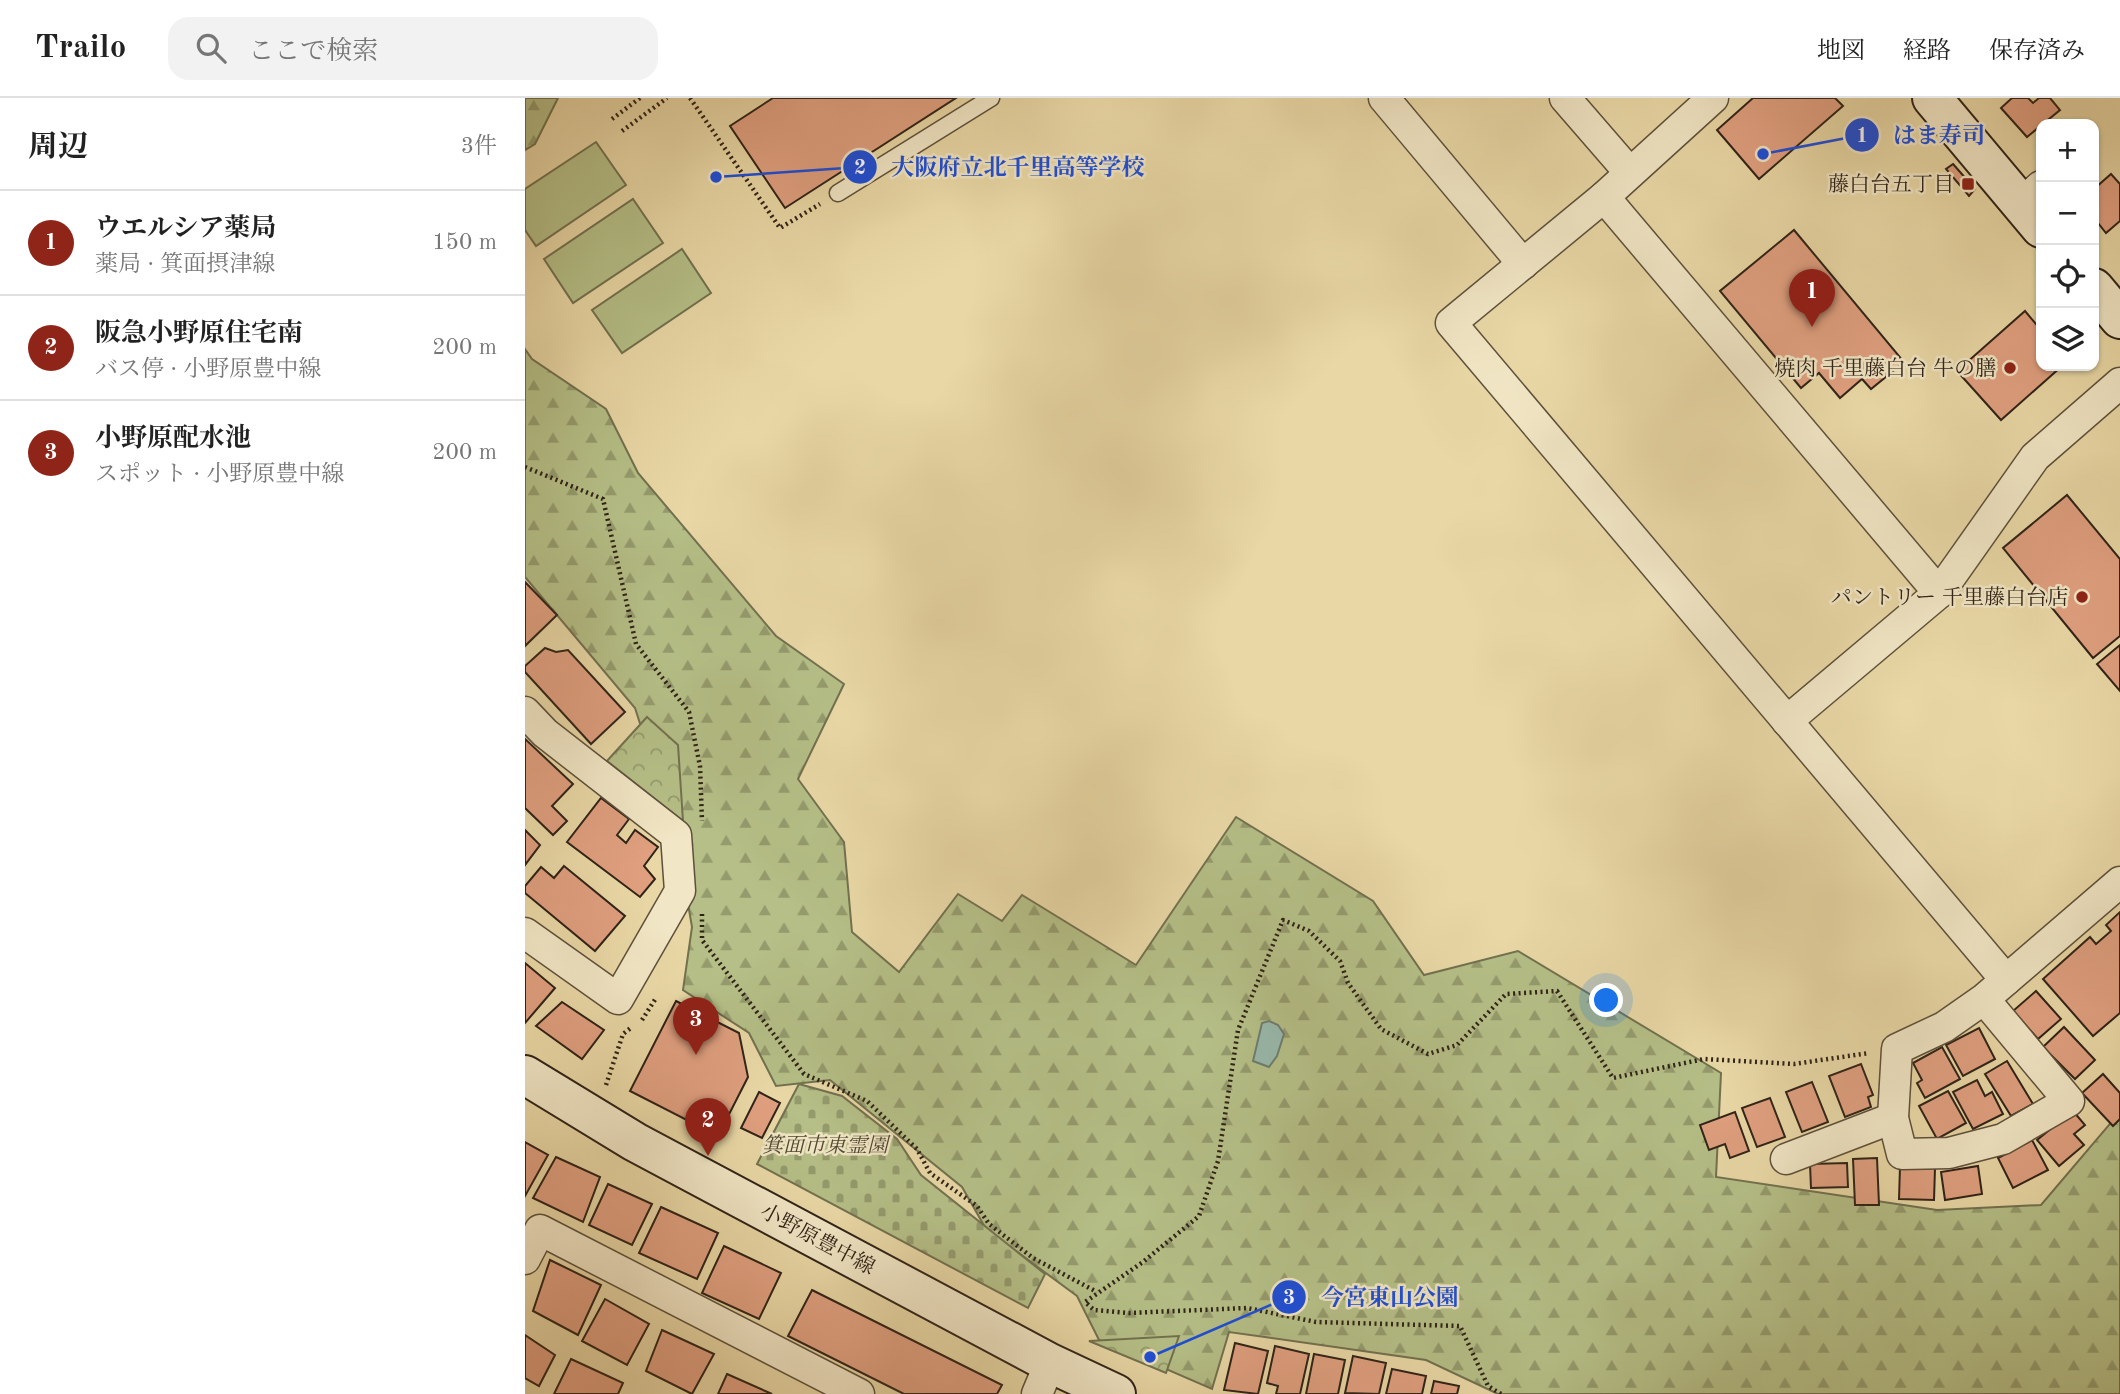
<!DOCTYPE html>
<html lang="ja">
<meta charset="utf-8">
<style>
:root{--surface:#fff;--page:#f2f2f2;--text:#222;--muted:#767676;--line:#e0e0e0;--accent:#8f2418}
body{margin:0;font-family:"Old Standard TT","Noto Serif JP",serif;background:var(--page);color:var(--text)}
.controls{position:absolute;right:21px;top:21px;display:grid;overflow:hidden;border-radius:14px;box-shadow:0 2px 5px #0004}
.controls button{width:63px;height:63px;display:grid;place-items:center;padding:0;border:0;border-bottom:2px solid var(--line);background:var(--surface);color:var(--text);font:35px sans-serif}
.you{position:absolute;left:1082px;top:903px;width:24px;height:24px;margin:-18px;border:5px solid #fff;border-radius:50%;background:#1a73e8;box-shadow:0 0 0 10px #1a73e833}
.badge{display:grid;place-items:center;width:46px;height:46px;border-radius:50%;background:var(--accent);color:#fff;font-size:23px;font-weight:700}
.pin{position:absolute;translate:-50% -58px;filter:drop-shadow(0 2px 4px #0008)}
.pin::after{content:'';position:absolute;top:37px;width:24px;height:21px;background:inherit;clip-path:polygon(0 0,100% 0,50% 100%)}
.list{margin:0;padding:0;list-style:none}
h2{display:flex;justify-content:space-between;align-items:center;height:91px;margin:0;padding:0 28px;font-size:30px}
h2 small{font-size:23px;font-weight:400;color:var(--muted)}
.list li{display:grid;grid-template-columns:46px 1fr auto;gap:21px;align-items:center;box-sizing:border-box;height:105px;padding:0 28px;border-top:2px solid var(--line)}
.list b{display:block;font-size:26px;white-space:nowrap}
.list p{margin:0;font-size:23px;white-space:nowrap;color:var(--muted)}
.list em{font-size:23px;font-style:normal;color:var(--muted)}
.icon{flex:none;width:38px;height:38px;fill:none;stroke:currentColor;stroke-width:2;stroke-linecap:round;stroke-linejoin:round}
.map{position:relative;flex:none;width:1595px;height:1296px;overflow:hidden}
header{display:flex;align-items:center;gap:42px;box-sizing:border-box;height:98px;padding:0 35px;background:var(--surface);border-bottom:2px solid var(--line)}
header strong{font-size:33px}
nav{display:flex;gap:38px;margin-inline-start:auto;font-size:24px}
.search{width:490px;height:63px;background:var(--page);display:flex;align-items:center;gap:18px;box-sizing:border-box;padding:0 24px;border-radius:21px;color:var(--muted);font-size:26px}
main{display:flex}
aside{flex:1;background:var(--surface)}
.map>svg:first-child{display:block}
.forest{fill:url(#forest-firs);stroke:#727150;stroke-width:2}
.cemetery{fill:url(#cemetery-stones);stroke:#727150;stroke-width:2}
.park{fill:url(#park-crowns);stroke:#727150;stroke-width:2}
.pitch{fill:#b5bf87;stroke:#727150;stroke-width:2}
.water{fill:#98b9ad;stroke:#6e7d71;stroke-width:2}
.building{fill:#e0a080;stroke:#2f2318;stroke-width:2}
.lines{fill:none;stroke-linecap:round;stroke-linejoin:round}
.lane-casing{stroke:#5e503c;stroke-width:19}
.street-casing{stroke:#5e503c;stroke-width:33}
.secondary-casing{stroke:#2f2318;stroke-width:42}
.path{stroke:#2f2318;stroke-width:4.5;stroke-dasharray:2 3.5;stroke-linecap:butt}
.lane{stroke:#f1e6c5;stroke-width:16}
.street{stroke:#f1e6c5;stroke-width:30}
.secondary{stroke:#f1e6c5;stroke-width:38}
.poi-dot{fill:#8f2418;stroke:#f1e6c5;stroke-width:2.5}
.labels{text-anchor:middle;stroke-width:5;stroke-linejoin:round;paint-order:stroke}
.poi-label{font-size:21px;fill:#2f2318;stroke:#f1e6c5;text-anchor:end}
.park-label{font-size:21px;font-style:italic;fill:#504a34;stroke:#f1e6c5}
.street-label{font-size:21px;fill:#2f2318;stroke:#f1e6c5}
.leader{fill:none;stroke:#1d4ed8;stroke-width:2.5}
.callout-dot{fill:#1d4ed8;stroke:#f1e6c5;stroke-width:2.5}
.mark-label{font-size:21px;text-anchor:middle;font-weight:bold;fill:#fff}
.callout-label{font-size:23px;text-anchor:middle;font-weight:bold;fill:#1d4ed8;stroke:#f1e6c5;stroke-width:5;stroke-linejoin:round;paint-order:stroke}
</style>
<header>
<strong>Trailo</strong>
<div class="search"><svg class="icon" aria-label="search" viewBox="0 0 24 24"><circle cx="10" cy="10" r="6"/><path d="M15 15l6 6"/></svg>ここで検索</div>
<nav><a>地図</a><a>経路</a><a>保存済み</a></nav>
</header>
<main>
<aside>
<h2>周辺<small>3件</small></h2>
<ul class="list">
<li><span class="badge">1</span><div><b>ウエルシア薬局</b><p>薬局 · 箕面摂津線</p></div><em>150 m</em></li>
<li><span class="badge">2</span><div><b>阪急小野原住宅南</b><p>バス停 · 小野原豊中線</p></div><em>200 m</em></li>
<li><span class="badge">3</span><div><b>小野原配水池</b><p>スポット · 小野原豊中線</p></div><em>200 m</em></li>
</ul>
</aside>
<div class="map">
<svg width="1595" height="1296" viewBox="0 0 1595 1296">
<defs>
<pattern id="forest-firs" width="22" height="20" patternUnits="userSpaceOnUse" patternTransform="scale(1.75)"><rect width="22" height="20" fill="#b5bf87"/><path d="M5 1l3.5 6h-7zM16 11l3.5 6h-7z" fill="#949b6d"/></pattern>
<pattern id="cemetery-stones" width="16" height="16" patternUnits="userSpaceOnUse" patternTransform="scale(1.75)"><rect width="16" height="16" fill="#b5bf87"/><path d="M2 7V4a2 2 0 0 1 4 0v3zM10 15v-3a2 2 0 0 1 4 0v3z" fill="#949b6d"/></pattern>
<pattern id="park-crowns" width="20" height="18" patternUnits="userSpaceOnUse" patternTransform="scale(1.75)"><rect width="20" height="18" fill="#b5bf87"/><path d="M2 6a3 3 0 1 1 6 0M12 15a3 3 0 1 1 6 0" fill="none" stroke="#949b6d"/></pattern>
</defs>
<rect width="100%" height="100%" fill="#e9d8a6"/>
<filter id="stains"><feTurbulence type="fractalNoise" baseFrequency=".00286" numOctaves="4"/><feColorMatrix values="0 0 0 0 .2 0 0 0 0 .09 0 0 0 0 .02 0 0 0 .5 -.17"/></filter>
<radialGradient id="worn" r=".72"><stop offset=".6" stop-color="#630" stop-opacity="0"/><stop offset="1" stop-color="#630" stop-opacity=".3"/></radialGradient>
<!-- forest -->
<g class="forest">
<polygon points="0,0 33,0 10,46 0,52"/>
<polygon points="0,251 7,261 81,311 113,375 251,538 319,586 273,681 319,744 327,834 374,874 433,796 477,823 497,797 611,867 711,719 848,803 899,877 993,853 1196,975 1191,1079 1412,1112 1516,1107 1595,1014 1595,1296 973,1296 901,1262 704,1234 687,1291 574,1242 552,1198 461,1131 437,1089 305,982 251,988 224,935 158,892 167,829 151,737 110,610 0,479"/>
</g>
<!-- cemetery -->
<polygon class="cemetery" points="274,986 317,998 372,1041 396,1077 520,1176 503,1210 232,1066"/>
<!-- park -->
<g class="park">
<polygon points="122,619 153,647 158,723 82,663"/>
<polygon points="654,1238 641,1275 564,1243"/>
</g>
<!-- pitch -->
<g class="pitch">
<polygon points="71,44 101,87 11,148 0,132 0,91"/>
<polygon points="108,101 138,145 48,205 19,161"/>
<polygon points="157,151 186,195 97,255 67,212"/>
</g>
<!-- water -->
<polygon class="water" points="744,923 753,927 759,936 752,958 744,969 728,963 737,925"/>
<!-- building -->
<g class="building">
<polygon points="248,0 431,0 260,110 205,28"/>
<polygon points="1228,0 1310,0 1318,8 1234,81 1192,32"/>
<polygon points="1487,0 1503,0 1508,5 1514,0 1525,0 1535,12 1502,39 1476,10"/>
<polygon points="1428,66 1450,91 1444,98 1421,71"/>
<polygon points="1586,76 1595,86 1595,123 1581,135 1569,120 1569,91"/>
<polygon points="1269,132 1379,264 1346,291 1337,281 1315,300 1294,275 1276,290 1195,193"/>
<polygon points="1500,213 1516,232 1516,268 1537,268 1476,322 1432,273"/>
<polygon points="1542,397 1595,461 1595,538 1568,560 1478,450"/>
<polygon points="0,484 32,517 0,548"/>
<polygon points="1595,547 1595,593 1572,566"/>
<polygon points="20,550 31,554 43,552 100,614 66,646 0,574 0,568"/>
<polygon points="0,641 48,686 27,708 42,723 28,737 0,710"/>
<polygon points="76,700 104,721 92,737 101,745 110,732 133,749 119,768 130,781 115,799 42,744"/>
<polygon points="0,732 15,747 0,767"/>
<polygon points="39,768 100,818 70,853 0,795 0,788 16,769 29,780"/>
<polygon points="1595,814 1595,915 1568,938 1518,881 1565,839 1571,846 1586,833 1581,827"/>
<polygon points="0,865 30,890 0,925"/>
<polygon points="1511,893 1536,921 1513,941 1488,913"/>
<polygon points="151,903 214,935 223,979 193,1038 105,993"/>
<polygon points="37,904 79,932 57,961 11,928"/>
<polygon points="1539,929 1570,962 1550,981 1518,949"/>
<polygon points="1454,930 1470,961 1438,978 1421,947"/>
<polygon points="1417,949 1435,981 1400,1000 1392,985 1397,982 1388,965"/>
<polygon points="1482,963 1508,1006 1486,1018 1460,976"/>
<polygon points="1336,966 1348,997 1343,999 1346,1009 1320,1019 1304,978"/>
<polygon points="1578,976 1595,995 1595,1021 1588,1028 1557,995"/>
<polygon points="1452,982 1460,998 1467,994 1478,1016 1448,1031 1428,994"/>
<polygon points="1287,984 1303,1024 1277,1034 1261,994"/>
<polygon points="1423,993 1441,1025 1412,1041 1394,1008"/>
<polygon points="234,994 255,1005 237,1040 216,1030"/>
<polygon points="1245,1000 1260,1039 1232,1049 1217,1010"/>
<polygon points="1548,1013 1560,1027 1549,1036 1559,1047 1534,1068 1512,1042"/>
<polygon points="1210,1014 1224,1053 1205,1060 1200,1046 1184,1052 1175,1027"/>
<polygon points="1507,1042 1523,1072 1488,1090 1473,1060"/>
<polygon points="0,1044 23,1057 0,1098"/>
<polygon points="31,1059 75,1079 58,1124 8,1100"/>
<polygon points="1352,1060 1354,1107 1330,1107 1328,1061"/>
<polygon points="1322,1065 1323,1089 1286,1090 1285,1066"/>
<polygon points="1453,1068 1457,1096 1420,1102 1416,1074"/>
<polygon points="1375,1069 1410,1070 1409,1102 1374,1101"/>
<polygon points="83,1086 127,1106 107,1147 64,1127"/>
<polygon points="136,1109 193,1135 172,1181 114,1155"/>
<polygon points="199,1148 256,1175 234,1221 177,1195"/>
<polygon points="25,1162 76,1187 53,1237 8,1213"/>
<polygon points="287,1192 477,1287 472,1296 379,1296 263,1238"/>
<polygon points="80,1201 124,1226 102,1267 57,1243"/>
<polygon points="137,1232 189,1256 167,1296 121,1273"/>
<polygon points="0,1237 30,1257 14,1288 0,1280"/>
<polygon points="710,1245 743,1253 733,1296 699,1292"/>
<polygon points="750,1248 784,1256 775,1296 751,1296 753,1288 742,1285"/>
<polygon points="789,1256 820,1262 813,1296 781,1296"/>
<polygon points="828,1258 861,1265 854,1296 820,1295"/>
<polygon points="46,1261 98,1285 93,1296 29,1296"/>
<polygon points="867,1271 901,1278 897,1296 861,1296"/>
<polygon points="202,1276 247,1296 193,1296"/>
<polygon points="909,1283 934,1288 932,1296 906,1296"/>
</g>
<g class="lines">
<!-- lane casing -->
<g class="lane-casing">
<polyline id="lane" points="313,95 466,0"/>
</g>
<!-- street casing -->
<g class="street-casing">
<g id="street">
<polyline points="859,0 998,166"/>
<polyline points="1040,0 1105,75"/>
<polyline points="1188,0 1079,99 926,225 1481,882"/>
<polyline points="1079,99 1414,495"/>
<polyline points="1496,106 1516,88"/>
<polyline points="0,614 20,635 151,737 155,793 93,901 0,835"/>
<polyline points="1262,623 1414,495 1510,359 1595,285"/>
<polyline points="1459,901 1544,1003 1478,1041 1424,1055 1377,1056 1368,1020 1372,951 1419,929 1459,901 1595,784"/>
<polyline points="1261,1061 1368,1020"/>
<polyline points="0,1161 15,1132 334,1296"/>
<polyline points="512,1296 525,1265"/>
</g>
</g>
<!-- secondary casing -->
<g class="secondary-casing">
<g id="secondary">
<polyline points="1407,0 1516,130"/>
<polyline points="1569,190 1595,221"/>
<polyline points="0,977 110,1044 525,1265 591,1296"/>
</g>
</g>
<!-- path -->
<g class="path">
<polyline points="165,0 255,130 295,106"/>
<polyline points="87,21 115,0"/>
<polyline points="97,33 142,0"/>
<polyline points="0,369 78,401 111,546 164,614 175,668 177,723"/>
<polyline points="177,816 177,842 279,976 342,1003 392,1051 405,1075 452,1108 464,1126 508,1160 572,1194"/>
<polyline points="117,922 131,900"/>
<polyline points="81,987 98,936 107,929"/>
<polyline points="976,1296 963,1288 935,1228 791,1224 722,1210 604,1215 569,1212 560,1204 618,1164 674,1118 693,1063 713,932 758,822 784,833 815,863 823,885 856,931 903,956 932,947 981,896 1032,893 1088,980 1179,961 1269,966 1344,955"/>
</g>
<!-- lane -->
<use href="#lane" class="lane"/>
<!-- street -->
<use href="#street" class="street"/>
<!-- secondary -->
<use href="#secondary" class="secondary"/>
</g>
<!-- markers -->
<g class="poi-dot">
<rect x="1436" y="79" width="14" height="14" rx="3.5"/>
<circle cx="1485" cy="270" r="7"/>
<circle cx="1557" cy="499" r="7"/>
</g>
<g class="labels">
<!-- poi labels -->
<g class="poi-label">
<text x="1429" y="93">藤白台五丁目</text>
<text x="1471" y="277">焼肉 千里藤白台 牛の膳</text>
<text x="1543" y="506">パントリー 千里藤白台店</text>
</g>
<!-- park labels -->
<g class="park-label">
<text x="300" y="1054">箕面市東霊園</text>
</g>
<!-- street labels -->
<g class="street-label">
<text transform="translate(293 1141) rotate(28)" y="7">小野原豊中線</text>
</g>
</g>
<!-- callouts -->
<path class="leader" d="M1238 56L1337 37M191 79L335 69M625 1259L764 1199"/>
<g class="callout-dot">
<circle cx="1238" cy="56" r="7"/>
<circle cx="191" cy="79" r="7"/>
<circle cx="625" cy="1259" r="7"/>
<circle cx="1337" cy="37" r="18"/>
<circle cx="335" cy="69" r="18"/>
<circle cx="764" cy="1199" r="18"/>
</g>
<g class="mark-label">
<text x="1337" y="44">1</text>
<text x="335" y="76">2</text>
<text x="764" y="1206">3</text>
</g>
<g class="callout-label">
<text x="1414" y="45">はま寿司</text>
<text x="493" y="77">大阪府立北千里高等学校</text>
<text x="865" y="1207">今宮東山公園</text>
</g>
<rect width="100%" height="100%" filter="url(#stains)"/>
<rect width="100%" height="100%" fill="url(#worn)"/>
</svg>
<div class="controls">
<button>+</button>
<button>−</button>
<button><svg class="icon" aria-label="locate" viewBox="0 0 24 24"><circle cx="12" cy="12" r="6"/><path d="M12 2v4M12 18v4M2 12h4M18 12h4"/></svg></button>
<button><svg class="icon" aria-label="layers" viewBox="0 0 24 24"><path d="M12 4l9 5-9 5-9-5zM3 14l9 5 9-5"/></svg></button>
</div>
<div class="you"></div>
<div class="pin badge" style="left:1287px;top:229px">1</div>
<div class="pin badge" style="left:183px;top:1058px">2</div>
<div class="pin badge" style="left:171px;top:957px">3</div>
</div>
</main>
